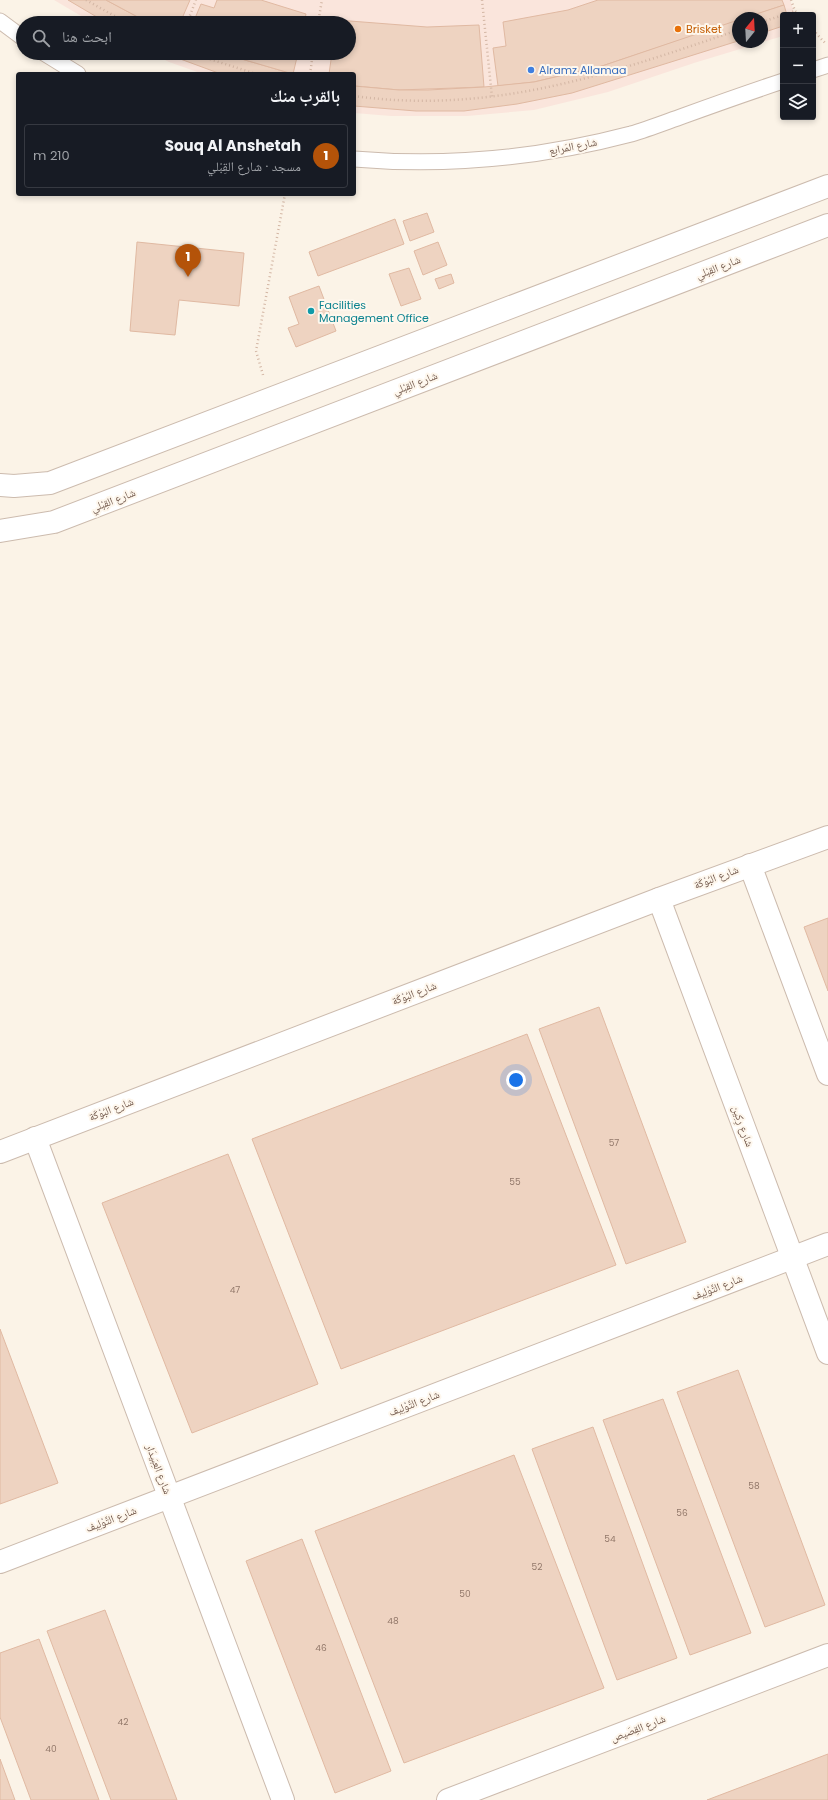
<!DOCTYPE html>
<html lang="ar">
<meta charset="utf-8">
<style>
:root{--surface:#171b24;--page:#20242c;--text:#f1f3f6;--muted:#9ea1a6;--line:#363941;--accent:#b45309}
body{margin:0;font-family:Poppins,"Noto Naskh Arabic",sans-serif;background:var(--page);color:var(--text);direction:rtl}
.controls{position:absolute;right:12px;top:12px;display:grid;overflow:hidden;border-radius:4px;box-shadow:0 2px 6px #0003}
.controls button{width:36px;height:36px;display:grid;place-items:center;padding:0;border:0;border-bottom:1px solid var(--line);background:var(--surface);color:var(--text);font:20px sans-serif}
.compass{position:absolute;left:732px;top:12px;width:36px;height:36px;border-radius:50%;background:var(--surface);box-shadow:0 2px 6px #0003;rotate:18deg}
.you{position:absolute;left:516px;top:1080px;width:14px;height:14px;margin:-10px;border:3px solid #fff;border-radius:50%;background:#1a73e8;box-shadow:0 0 0 6px #1a73e833}
.badge{display:grid;place-items:center;width:26px;height:26px;border-radius:50%;background:var(--accent);color:#fff;font-size:13px;font-weight:700}
.pin{position:absolute;translate:-50% -33px;filter:drop-shadow(0 1px 2px #0008)}
.pin::after{content:'';position:absolute;top:21px;width:14px;height:12px;background:inherit;clip-path:polygon(0 0,100% 0,50% 100%)}
.list{margin:0;padding:0;list-style:none}
h2{display:flex;justify-content:space-between;align-items:center;height:52px;margin:0;padding:0 16px;font-size:17px}
h2 small{font-size:13px;font-weight:400;color:var(--muted)}
.list li{display:grid;grid-template-columns:26px 1fr auto;gap:12px;align-items:center;box-sizing:border-box;height:64px;margin:0 8px 8px;padding:0 8px;border:1px solid var(--line);border-radius:4px}
.list b{display:block;font-size:15px;white-space:nowrap}
.list p{margin:0;font-size:13px;white-space:nowrap;color:var(--muted)}
.list em{font-size:13px;font-style:normal;color:var(--muted)}
.icon{flex:none;width:22px;height:22px;fill:none;stroke:currentColor;stroke-width:2;stroke-linecap:round;stroke-linejoin:round}
.map{position:relative;flex:none;width:828px;height:1800px;overflow:hidden;direction:ltr}
.search{position:absolute;background:var(--surface);box-shadow:0 2px 6px #0003;left:16px;top:16px;width:340px;height:44px;display:flex;align-items:center;gap:10px;box-sizing:border-box;padding:0 14px;border-radius:22px;color:var(--muted);font-size:15px}
.panel{position:absolute;background:var(--surface);box-shadow:0 2px 6px #0003;left:16px;top:72px;width:340px;height:124px;border-radius:4px;direction:rtl}
.map>svg:first-child{display:block}
.commercial{fill:#fae5dc;fill-rule:evenodd}
.building{fill:#eed3c1;stroke:#e0b9a2}
.lines{fill:none;stroke-linecap:round;stroke-linejoin:round}
.lane-casing{stroke:#ccbbae;stroke-width:17}
.street-casing{stroke:#ccbbae;stroke-width:24}
.path{stroke:#d3b6a4;stroke-width:2.5;stroke-dasharray:1 3;stroke-linecap:butt}
.lane{stroke:#fff;stroke-width:15}
.street{stroke:#fff;stroke-width:22}
.food-dot{fill:#e8710a;stroke:#fef7ed;stroke-width:1.5}
.shop-dot{fill:#3f7fe0;stroke:#fef7ed;stroke-width:1.5}
.culture-dot{fill:#0f9aa8;stroke:#fef7ed;stroke-width:1.5}
.labels{text-anchor:middle;stroke-width:4;stroke-linejoin:round;paint-order:stroke}
.number-label{font-size:9px;fill:#92786a}
.food-label{font-size:11px;fill:#c56008;stroke:#fef7ed;text-anchor:start}
.shop-label{font-size:11px;fill:#366cbe;stroke:#fef7ed;text-anchor:start}
.street-label{font-size:11px;fill:#735a4d;stroke:#fef7ed}
.culture-label{font-size:11px;fill:#0d838f;stroke:#fef7ed;text-anchor:start}
</style>
<div class="map">
<svg width="828" height="1800" viewBox="0 0 828 1800">
<rect width="100%" height="100%" fill="#fbf3e7"/>
<!-- commercial -->
<path class="commercial" d="M54,0H790L795,15H783V36L694,63L608,92L534,110L467,116H391L354,113V74H203L169,62L151,53H349V23H93ZM738,18H762V42H738Z"/>
<!-- building -->
<g class="building">
<polygon points="68,0 106,0 149,23 107,23"/>
<polygon points="106,0 190,0 180,23 149,23"/>
<polygon points="217,0 261,0 306,14 304,23 193,23 201,4 214,8"/>
<polygon points="598,0 782,0 784,5 746,18 738,18 738,21 602,66 534,82 498,86 493,48 506,46 503,22 568,10"/>
<polygon points="784,5 787,15 783,15 783,26 762,33 762,18 744,18"/>
<polygon points="337,20 427,27 479,25 484,87 399,90 354,86 354,74 329,74 332,53 349,53 349,23 336,23"/>
<polygon points="738,20 738,41 572,93 517,104 464,111 416,111 354,106 354,86 399,90 428,90 484,87 534,82 602,66"/>
<polygon points="164,53 221,53 293,74 221,74"/>
<polygon points="221,53 298,53 293,74"/>
<polygon points="427,213 434,232 410,241 403,221"/>
<polygon points="395,219 404,244 318,276 309,252"/>
<polygon points="137,242 244,253 239,306 179,300 175,335 130,331"/>
<polygon points="438,242 447,265 423,275 414,251"/>
<polygon points="409,268 421,299 401,306 389,274"/>
<polygon points="451,274 454,283 439,289 435,279"/>
<polygon points="319,286 336,331 296,347 288,328 299,324 289,297"/>
<polygon points="828,918 828,991 804,927"/>
<polygon points="599,1007 686,1242 626,1264 539,1029"/>
<polygon points="527,1034 616,1265 341,1369 252,1139"/>
<polygon points="228,1154 318,1384 192,1433 102,1203"/>
<polygon points="0,1329 58,1483 0,1504"/>
<polygon points="738,1370 825,1605 765,1627 677,1392"/>
<polygon points="663,1399 751,1633 690,1655 603,1420"/>
<polygon points="593,1427 677,1658 617,1680 532,1449"/>
<polygon points="514,1455 604,1688 404,1763 315,1531"/>
<polygon points="302,1539 391,1771 335,1793 246,1561"/>
<polygon points="105,1610 177,1800 111,1800 47,1631"/>
<polygon points="39,1639 99,1800 31,1800 0,1717 0,1653"/>
<polygon points="828,1754 828,1800 707,1800"/>
<polygon points="0,1759 15,1800 0,1800"/>
</g>
<g class="lines">
<!-- lane casing -->
<g class="lane-casing">
<g id="lane">
<polyline points="0,21 23,38"/>
<polyline points="44,53 78,74"/>
<polyline points="813,70 828,65"/>
<path d="M354,159C448,167 540,158 631,134C648,129 666,122 683,116C716,104 750,92 783,81"/>
</g>
</g>
<!-- street casing -->
<g class="street-casing">
<g id="street">
<polyline points="0,485 14,486 50,483 828,186"/>
<polyline points="0,531 54,522 828,225"/>
<polyline points="750,865 828,1074"/>
<polyline points="659,899 828,1353"/>
<polyline points="35,1138 283,1800"/>
<polyline points="0,1152 659,899 828,837"/>
<polyline points="0,1562 828,1244"/>
<polyline points="448,1800 828,1655"/>
</g>
</g>
<!-- path -->
<g class="path">
<polyline points="86,0 127,23"/>
<polyline points="482,0 492,97"/>
<polyline points="791,0 795,11 799,15"/>
<polyline points="762,22 795,11"/>
<polyline points="187,23 196,0"/>
<polyline points="318,23 322,0"/>
<polyline points="813,30 826,44"/>
<polyline points="191,53 256,74"/>
<polyline points="310,74 313,53"/>
<path d="M354,96C492,115 610,74 738,30"/>
<polyline points="263,375 256,351 285,194"/>
</g>
<!-- lane -->
<use href="#lane" class="lane"/>
<!-- street -->
<use href="#street" class="street"/>
</g>
<!-- markers -->
<circle class="food-dot" cx="678" cy="29" r="4"/>
<circle class="shop-dot" cx="531" cy="70" r="4"/>
<circle class="culture-dot" cx="311" cy="311" r="4"/>
<g class="labels">
<!-- number labels -->
<g class="number-label">
<text x="614" y="1146">57</text>
<text x="515" y="1185">55</text>
<text x="235" y="1293">47</text>
<text x="754" y="1489">58</text>
<text x="682" y="1516">56</text>
<text x="610" y="1542">54</text>
<text x="537" y="1570">52</text>
<text x="465" y="1597">50</text>
<text x="393" y="1624">48</text>
<text x="321" y="1651">46</text>
<text x="123" y="1725">42</text>
<text x="51" y="1752">40</text>
</g>
<!-- food labels -->
<g class="food-label">
<text x="686" y="33">Brisket</text>
</g>
<!-- shop labels -->
<g class="shop-label">
<text x="539" y="74">Alramz Allamaa</text>
</g>
<!-- street labels -->
<g class="street-label">
<text transform="translate(573 146) rotate(-11)" y="4">شارع المَرابع</text>
<text transform="translate(718 267) rotate(-21)" y="4">شارع القِبْلي</text>
<text transform="translate(415 383) rotate(-21)" y="4">شارع القِبْلي</text>
<text transform="translate(113 500) rotate(-21)" y="4">شارع القِبْلي</text>
<text transform="translate(716 877) rotate(-21)" y="4">شارع البُوْكَة</text>
<text transform="translate(414 993) rotate(-21)" y="4">شارع البُوْكَة</text>
<text transform="translate(111 1109) rotate(-21)" y="4">شارع البُوْكَة</text>
<text transform="translate(743 1126) rotate(70)" y="4">شارع رِكِين</text>
<text transform="translate(717 1287) rotate(-21)" y="4">شارع التَّوْلِيف</text>
<text transform="translate(414 1403) rotate(-21)" y="4">شارع التَّوْلِيف</text>
<text transform="translate(159 1469) rotate(69)" y="4">شارع العِبَيدَار</text>
<text transform="translate(111 1519) rotate(-21)" y="4">شارع التَّوْلِيف</text>
<text transform="translate(638 1728) rotate(-21)" y="4">شارع القِصَيص</text>
</g>
<!-- culture labels -->
<g class="culture-label">
<text x="319" y="309">Facilities<tspan x="319" dy="13">Management Office</tspan></text>
</g>
</g>
</svg>
<div class="controls">
<button>+</button>
<button>−</button>
<button><svg class="icon" aria-label="layers" viewBox="0 0 24 24"><path d="M12 4l9 5-9 5-9-5zM3 14l9 5 9-5"/></svg></button>
</div>
<svg class="compass" viewBox="-18 -18 36 36"><path d="M0-13l5 13h-10z" fill="#e53935"/><path d="M0 13l5-13h-10z" fill="#9ea1a6"/></svg>
<div class="you"></div>
<div class="pin badge" style="left:188px;top:277px">1</div>
<div class="search"><svg class="icon" aria-label="search" viewBox="0 0 24 24"><circle cx="10" cy="10" r="6"/><path d="M15 15l6 6"/></svg>ابحث هنا</div>
<section class="panel">
<h2>بالقرب منك<small></small></h2>
<ul class="list">
<li><span class="badge">1</span><div><b>Souq Al Anshetah</b><p>مسجد · شارع القِبْلي</p></div><em>210 m</em></li>
</ul>
</section>
</div>
